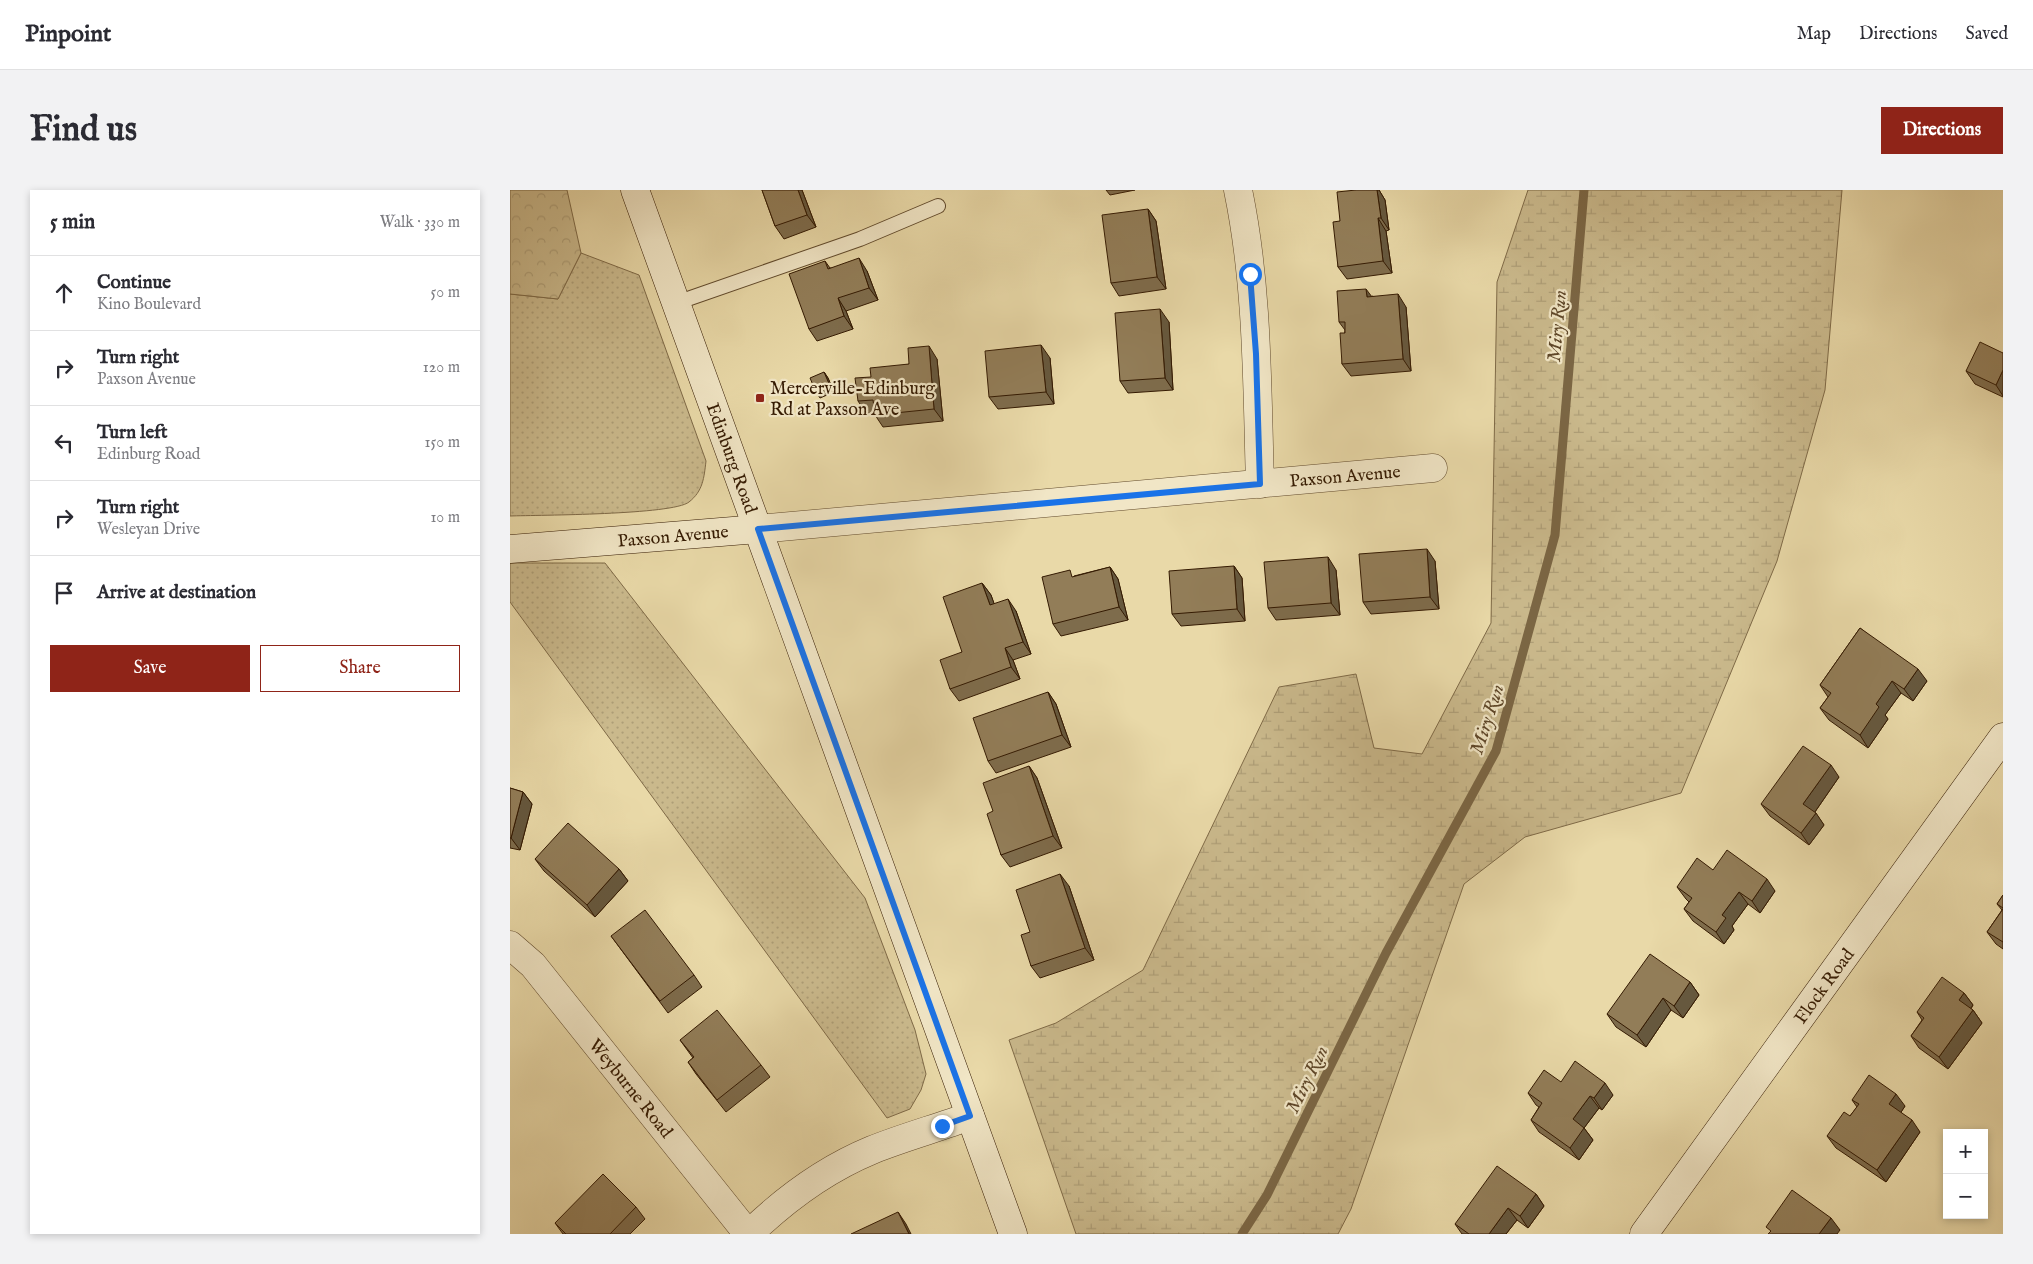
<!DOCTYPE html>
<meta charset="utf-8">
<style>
:root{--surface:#fff;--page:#f2f2f3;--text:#2b2b33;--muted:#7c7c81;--line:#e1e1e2;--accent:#8f2418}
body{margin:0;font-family:"IM FELL English",serif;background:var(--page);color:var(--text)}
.controls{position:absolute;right:15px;bottom:15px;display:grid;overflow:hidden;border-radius:0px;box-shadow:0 2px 8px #0003}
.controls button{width:45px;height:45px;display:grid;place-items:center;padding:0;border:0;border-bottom:1px solid var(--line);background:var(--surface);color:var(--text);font:25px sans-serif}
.stop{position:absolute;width:15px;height:15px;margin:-11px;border:4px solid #1a73e8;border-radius:50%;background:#fff}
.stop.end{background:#1a73e8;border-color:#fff;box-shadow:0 1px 5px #0008}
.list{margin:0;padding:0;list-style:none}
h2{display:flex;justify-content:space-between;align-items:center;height:65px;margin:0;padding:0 20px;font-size:21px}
h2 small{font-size:16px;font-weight:400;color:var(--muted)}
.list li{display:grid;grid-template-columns:32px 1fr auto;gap:15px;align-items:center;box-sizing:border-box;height:75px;padding:0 20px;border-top:1px solid var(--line)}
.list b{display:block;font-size:19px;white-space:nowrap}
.list p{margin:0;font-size:16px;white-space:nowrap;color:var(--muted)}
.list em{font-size:16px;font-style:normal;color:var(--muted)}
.actions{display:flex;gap:10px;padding:15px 20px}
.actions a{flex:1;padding:11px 0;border:1px solid var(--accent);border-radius:0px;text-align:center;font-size:18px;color:var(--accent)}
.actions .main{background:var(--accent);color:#fff}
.icon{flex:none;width:28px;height:28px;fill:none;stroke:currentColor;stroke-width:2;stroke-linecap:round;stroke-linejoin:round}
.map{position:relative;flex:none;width:1493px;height:1044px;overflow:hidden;border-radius:0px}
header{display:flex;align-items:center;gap:30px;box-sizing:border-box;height:70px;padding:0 25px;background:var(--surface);border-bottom:1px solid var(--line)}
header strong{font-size:24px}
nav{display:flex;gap:28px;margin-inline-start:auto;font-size:18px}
.intro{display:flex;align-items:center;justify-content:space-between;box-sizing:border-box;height:120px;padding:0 30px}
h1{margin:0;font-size:35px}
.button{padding:12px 22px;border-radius:0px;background:var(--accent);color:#fff;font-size:18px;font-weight:700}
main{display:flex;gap:30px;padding:0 30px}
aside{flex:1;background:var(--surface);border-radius:0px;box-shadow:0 2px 8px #0003}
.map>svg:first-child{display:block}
.grass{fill:url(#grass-dots);stroke:#7f6a47}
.forest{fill:url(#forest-crowns);stroke:#7f6a47}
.wetland{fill:url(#wetland-marsh);stroke:#7f6a47}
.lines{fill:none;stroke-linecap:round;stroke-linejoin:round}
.stream{stroke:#7b6644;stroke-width:9}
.lane-casing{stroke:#614a2c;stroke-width:16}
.street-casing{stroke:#614a2c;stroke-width:29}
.secondary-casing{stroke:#341a02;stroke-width:29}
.lane{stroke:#f1e6c6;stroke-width:14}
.street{stroke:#f1e6c6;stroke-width:28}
.secondary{stroke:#f1e6c6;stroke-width:28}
.wall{fill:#7e6c4c;stroke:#341a02}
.shaded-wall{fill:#66583e;stroke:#341a02}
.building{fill:#927d58;stroke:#341a02}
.route{stroke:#1a73e8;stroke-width:6}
.poi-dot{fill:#8f2418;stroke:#f1e6c6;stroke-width:2}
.labels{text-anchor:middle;stroke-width:4.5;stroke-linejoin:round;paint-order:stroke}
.poi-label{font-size:18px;fill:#341a02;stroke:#f1e6c6;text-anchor:start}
.street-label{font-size:18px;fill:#341a02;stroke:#f1e6c6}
.water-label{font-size:19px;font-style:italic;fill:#5e4628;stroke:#f1e6c6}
</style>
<header>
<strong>Pinpoint</strong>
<nav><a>Map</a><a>Directions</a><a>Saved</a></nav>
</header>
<div class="intro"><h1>Find us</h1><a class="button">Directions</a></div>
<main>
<aside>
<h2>5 min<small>Walk · 330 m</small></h2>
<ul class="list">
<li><svg class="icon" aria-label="ahead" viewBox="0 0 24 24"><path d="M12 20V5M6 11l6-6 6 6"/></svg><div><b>Continue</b><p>Kino Boulevard</p></div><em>50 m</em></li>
<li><svg class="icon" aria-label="right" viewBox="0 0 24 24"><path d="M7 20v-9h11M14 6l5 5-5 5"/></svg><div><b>Turn right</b><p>Paxson Avenue</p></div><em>120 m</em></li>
<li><svg class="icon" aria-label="left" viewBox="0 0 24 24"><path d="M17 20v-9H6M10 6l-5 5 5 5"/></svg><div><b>Turn left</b><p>Edinburg Road</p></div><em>150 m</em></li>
<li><svg class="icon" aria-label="right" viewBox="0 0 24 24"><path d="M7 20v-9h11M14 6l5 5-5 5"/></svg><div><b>Turn right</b><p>Wesleyan Drive</p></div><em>10 m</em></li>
<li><svg class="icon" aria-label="arrive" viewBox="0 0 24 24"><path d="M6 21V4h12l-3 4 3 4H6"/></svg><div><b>Arrive at destination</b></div></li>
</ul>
<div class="actions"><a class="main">Save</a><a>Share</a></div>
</aside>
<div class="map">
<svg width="1493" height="1044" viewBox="0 0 1493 1044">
<defs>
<pattern id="grass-dots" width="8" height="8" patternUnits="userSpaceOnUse" patternTransform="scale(1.25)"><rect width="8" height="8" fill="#cab98c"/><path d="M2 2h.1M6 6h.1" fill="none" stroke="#ae9e77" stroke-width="1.8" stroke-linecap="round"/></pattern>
<pattern id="forest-crowns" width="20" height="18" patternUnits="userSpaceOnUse" patternTransform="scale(1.25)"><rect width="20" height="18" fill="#cab98c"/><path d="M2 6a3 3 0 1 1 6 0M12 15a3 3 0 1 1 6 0" fill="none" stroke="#ae9e77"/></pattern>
<pattern id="wetland-marsh" width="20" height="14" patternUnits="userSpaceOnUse" patternTransform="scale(1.25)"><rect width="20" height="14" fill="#cab98c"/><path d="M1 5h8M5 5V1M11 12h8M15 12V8" fill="none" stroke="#ae9e77"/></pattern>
</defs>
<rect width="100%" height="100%" fill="#e9d9a8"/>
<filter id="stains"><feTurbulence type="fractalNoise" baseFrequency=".004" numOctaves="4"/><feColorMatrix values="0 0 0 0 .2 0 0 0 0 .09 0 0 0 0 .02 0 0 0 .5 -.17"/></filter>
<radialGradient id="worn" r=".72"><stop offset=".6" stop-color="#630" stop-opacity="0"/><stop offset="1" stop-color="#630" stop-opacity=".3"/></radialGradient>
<!-- grass -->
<g class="grass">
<path d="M71,63L129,85L196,271C194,288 193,301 179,312C163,325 29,325 0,326V104L48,109Z"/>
<polygon points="0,373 95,373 355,708 405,840 416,884 411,900 400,919 377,928 0,412"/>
</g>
<!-- forest -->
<polygon class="forest" points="0,0 57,0 71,63 48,109 0,104"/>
<!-- wetland -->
<polygon class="wetland" points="1018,0 1332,0 1315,200 1267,371 1171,603 1015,647 954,694 841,1019 828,1044 566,1044 499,850 546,833 633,780 769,497 846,484 864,558 912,564 981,433 987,92"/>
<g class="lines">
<!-- stream -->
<polyline class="stream" points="732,1044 757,1005 876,763 986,561 1045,345 1074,0"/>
<!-- lane casing -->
<g class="lane-casing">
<polyline id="lane" points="166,113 350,49 428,16"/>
</g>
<!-- street casing -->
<g class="street-casing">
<g id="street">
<path d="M728,0C748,96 747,196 750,294"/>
<polyline points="248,339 923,278"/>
<polyline points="0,755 23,775 238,1044"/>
<path d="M239,1044C274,1010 316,979 362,960C394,947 428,938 460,926"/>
</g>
</g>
<!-- secondary casing -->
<g class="secondary-casing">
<g id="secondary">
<polyline points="125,0 503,1044"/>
<polyline points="0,359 248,339"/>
<polyline points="1134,1044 1493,547"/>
</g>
</g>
<!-- lane -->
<use href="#lane" class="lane"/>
<!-- street -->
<use href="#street" class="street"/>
<!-- secondary -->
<use href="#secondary" class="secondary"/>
</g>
<!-- wall -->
<g class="wall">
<polygon points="252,0 292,0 306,37 274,49 265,36"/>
<polygon points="596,0 625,0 600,5"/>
<polygon points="846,0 869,0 875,10 879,40 876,41 882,83 837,89 828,77 830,31"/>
<polygon points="638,19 646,31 656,99 609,106 601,93"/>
<polygon points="315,71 320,78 357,81 368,110 336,121 343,139 307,151 299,139"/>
<polygon points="862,106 896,117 901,181 841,186 832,174 835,140 829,132"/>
<polygon points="659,132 663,200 618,203 610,191"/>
<polygon points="1493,163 1493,207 1465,194 1456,181"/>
<polygon points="540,168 544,214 488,219 479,207"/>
<polygon points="427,169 433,231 373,237 365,225 364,223 356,223 348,211 361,187 399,174"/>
<polygon points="314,182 318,188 324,202 310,208 306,202"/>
<polygon points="925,371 929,419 861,424 853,412"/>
<polygon points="724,376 732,388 735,431 671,436 662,424"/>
<polygon points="600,377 608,389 618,430 551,446 543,434 564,386"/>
<polygon points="826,380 830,425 766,430 758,418"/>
<polygon points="472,393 481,405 484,414 506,421 521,464 503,470 510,489 449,511 440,499 452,462"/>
<polygon points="1350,438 1417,491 1403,511 1391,503 1375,525 1378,529 1358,558 1319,530 1310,518 1318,507 1310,495"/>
<polygon points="538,502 546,514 561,557 486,583 478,571"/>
<polygon points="519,576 527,588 552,658 500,677 491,665 483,621"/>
<polygon points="1329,587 1305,622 1314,635 1299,655 1260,626 1251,614"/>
<polygon points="0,598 13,602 22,614 10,660 0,658"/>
<polygon points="25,669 109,679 118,691 85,727 34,681"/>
<polygon points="1203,680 1265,701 1250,723 1238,714 1222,736 1224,740 1214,754 1183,731 1174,719 1179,712 1176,709 1167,697"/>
<polygon points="559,696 584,770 530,788 521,776 520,742"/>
<polygon points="1493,705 1493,759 1486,754 1477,742 1492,720 1487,714"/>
<polygon points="101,746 184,785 192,797 158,823"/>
<polygon points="1180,792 1189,805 1173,828 1161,820 1136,857 1106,837 1097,824"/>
<polygon points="1454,803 1463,815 1461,819 1463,820 1472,833 1438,879 1409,858 1401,846 1412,830 1407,822"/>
<polygon points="170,850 251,875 260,887 216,922 186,884 178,872 183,868"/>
<polygon points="1051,892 1103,905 1092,920 1089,918 1074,938 1083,950 1069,970 1029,942 1021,930 1029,917 1026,915 1018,903"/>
<polygon points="1342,910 1395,916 1391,922 1410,942 1376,992 1326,958 1317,946 1340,926 1347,917"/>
<polygon points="1026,1004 1034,1016 1018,1038 1007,1030 996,1044 952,1044 945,1034"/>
<polygon points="126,1017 135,1029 120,1044 53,1044 45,1033"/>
</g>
<!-- shaded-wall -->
<g class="shaded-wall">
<polygon points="288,0 292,0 306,37 297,25"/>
<polygon points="867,0 869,0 875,10 879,40 871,28"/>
<polygon points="638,19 646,31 656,99 647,87"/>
<polygon points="868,28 876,41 882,83 873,71"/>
<polygon points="349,68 357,81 368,110 359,98"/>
<polygon points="856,99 865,111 857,107"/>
<polygon points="888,104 896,117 901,181 893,169"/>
<polygon points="328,108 336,121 343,139 334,126"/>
<polygon points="650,119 659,132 663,200 655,188"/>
<polygon points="531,155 540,168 544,214 536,202"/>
<polygon points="419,156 427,169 433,231 424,219"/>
<polygon points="1493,180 1493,206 1486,195"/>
<polygon points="314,182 318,188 324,202 320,196"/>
<polygon points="917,359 925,371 929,419 920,407"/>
<polygon points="818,367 826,380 830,425 821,413"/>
<polygon points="724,376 732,388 735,431 727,419"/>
<polygon points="600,377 608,389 618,430 609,417"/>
<polygon points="472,393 481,405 489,427 480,415"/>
<polygon points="498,409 506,421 521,464 513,452"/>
<polygon points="495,458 503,470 510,489 501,477"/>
<polygon points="1408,479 1417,491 1403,511 1394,499"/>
<polygon points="1382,491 1391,503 1375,525 1378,529 1358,558 1350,545 1366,514"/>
<polygon points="538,502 546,514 561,557 552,545"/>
<polygon points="1321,575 1329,587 1302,626 1293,614"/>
<polygon points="519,576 527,588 552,658 543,646"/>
<polygon points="13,602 22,614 10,660 1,648"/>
<polygon points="1306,623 1314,635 1299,655 1291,643"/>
<polygon points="109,679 118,691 85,727 77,715"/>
<polygon points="550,684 559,696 584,770 575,758"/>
<polygon points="1257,689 1265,701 1250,723 1242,711"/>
<polygon points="1229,702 1238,714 1222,736 1224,740 1214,754 1206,742 1212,725"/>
<polygon points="1180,792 1189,805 1173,828 1164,816"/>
<polygon points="1454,803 1463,815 1458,822 1449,810"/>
<polygon points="1153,808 1161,820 1136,857 1127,845"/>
<polygon points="1463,820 1472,833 1438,879 1429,867"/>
<polygon points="1095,893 1103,905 1092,920 1084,908"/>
<polygon points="1386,904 1395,916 1388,927 1379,914"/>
<polygon points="1080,906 1089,918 1074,938 1083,950 1069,970 1060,958 1063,929"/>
<polygon points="1402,930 1410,942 1376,992 1367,980"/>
<polygon points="1026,1004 1034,1016 1018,1038 1010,1026"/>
<polygon points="998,1018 1007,1030 996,1044 979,1044"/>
<polygon points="388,1022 396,1034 401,1044 399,1044"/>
<polygon points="1321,1028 1330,1040 1327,1044 1309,1044"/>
</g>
<!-- building -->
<g class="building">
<polygon points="252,0 288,0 297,25 265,36"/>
<polygon points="846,0 867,0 871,28 868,28 873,71 828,77 823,32 830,31 827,2"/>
<polygon points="638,19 647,87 601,93 592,25"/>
<polygon points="349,68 359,98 328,108 334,126 299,139 279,84 315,71 318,79"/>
<polygon points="856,99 857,107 888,104 893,169 832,174 830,143 835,143 835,132 829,132 827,101"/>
<polygon points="650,119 655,188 610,191 605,123"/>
<polygon points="1470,152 1493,163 1493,180 1486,195 1456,181"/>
<polygon points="531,155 536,202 479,207 475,161"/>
<polygon points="419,156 424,219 365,225 363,210 348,211 345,188 361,187 360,178 399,174 398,158"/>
<polygon points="314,182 320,196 306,202 300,188"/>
<polygon points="917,359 920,407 853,412 849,364"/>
<polygon points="818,367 821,413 758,418 754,372"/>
<polygon points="724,376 727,419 662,424 659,381"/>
<polygon points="600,377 609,417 543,434 532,387 560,380 562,387"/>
<polygon points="472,393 480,415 498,409 513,452 495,458 501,477 440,499 430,470 452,462 433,407"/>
<polygon points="1350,438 1408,479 1394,499 1382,491 1366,514 1369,517 1350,545 1310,518 1321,503 1310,495"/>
<polygon points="538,502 552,545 478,571 463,528"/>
<polygon points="1293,556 1321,575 1293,614 1306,623 1291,643 1251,614"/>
<polygon points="519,576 543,646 491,665 477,624 483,621 473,593"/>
<polygon points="0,598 13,602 1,648 0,648"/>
<polygon points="58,633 109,679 77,715 25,669"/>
<polygon points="1217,660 1257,689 1242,711 1229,702 1212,725 1216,728 1206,742 1174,719 1182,708 1167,697 1187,668 1203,680"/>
<polygon points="550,684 575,758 521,776 511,745 520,742 506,700"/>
<polygon points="1493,705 1493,718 1487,714"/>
<polygon points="1493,719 1493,752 1477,742"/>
<polygon points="135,720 184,785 150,811 101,746"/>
<polygon points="1140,764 1180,792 1164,816 1153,808 1127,845 1097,824"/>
<polygon points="1432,787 1454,803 1449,810 1463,820 1429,867 1401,846 1414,828 1407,822"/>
<polygon points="207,820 251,875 207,910 178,872 184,867 170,850"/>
<polygon points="1065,871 1095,893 1084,908 1080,906 1063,929 1074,938 1060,958 1021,930 1032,913 1018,903 1034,880 1051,892"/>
<polygon points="1359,885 1386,904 1379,914 1402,930 1367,980 1317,946 1334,922 1340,926 1349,914 1342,910"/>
<polygon points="987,976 1026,1004 1010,1026 998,1018 979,1044 959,1044 945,1034"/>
<polygon points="93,984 126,1017 100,1044 56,1044 45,1033"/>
<polygon points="1282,1000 1321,1028 1309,1044 1258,1044 1261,1041 1256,1037"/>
<polygon points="388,1022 399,1044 341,1044"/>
</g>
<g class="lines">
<!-- route -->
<polyline class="route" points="432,936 460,926 248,339 750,294 746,164 740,84"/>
</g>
<!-- markers -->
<rect class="poi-dot" x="245" y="203" width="10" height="10" rx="2.5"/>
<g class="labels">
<!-- poi labels -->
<g class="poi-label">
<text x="260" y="204">Mercerville-Edinburg<tspan x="260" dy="21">Rd at Paxson Ave</tspan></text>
</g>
<!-- street labels -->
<g class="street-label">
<text transform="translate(222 268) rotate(70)" y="6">Edinburg Road</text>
<text transform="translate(835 286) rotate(-5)" y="6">Paxson Avenue</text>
<text transform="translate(163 346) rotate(-5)" y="6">Paxson Avenue</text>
<text transform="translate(1314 796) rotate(-54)" y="6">Flock Road</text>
<text transform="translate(121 898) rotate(51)" y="6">Weyburne Road</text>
</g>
<!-- water labels -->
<g class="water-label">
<text transform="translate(1046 136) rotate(-85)" y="7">Miry Run</text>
<text transform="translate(976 529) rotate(-72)" y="7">Miry Run</text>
<text transform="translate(796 889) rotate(-64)" y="7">Miry Run</text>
</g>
</g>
<rect width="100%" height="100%" filter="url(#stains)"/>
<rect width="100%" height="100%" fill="url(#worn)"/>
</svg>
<div class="controls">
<button>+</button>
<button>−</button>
</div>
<div class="stop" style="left:740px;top:84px"></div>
<div class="stop end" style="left:432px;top:936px"></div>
</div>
</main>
